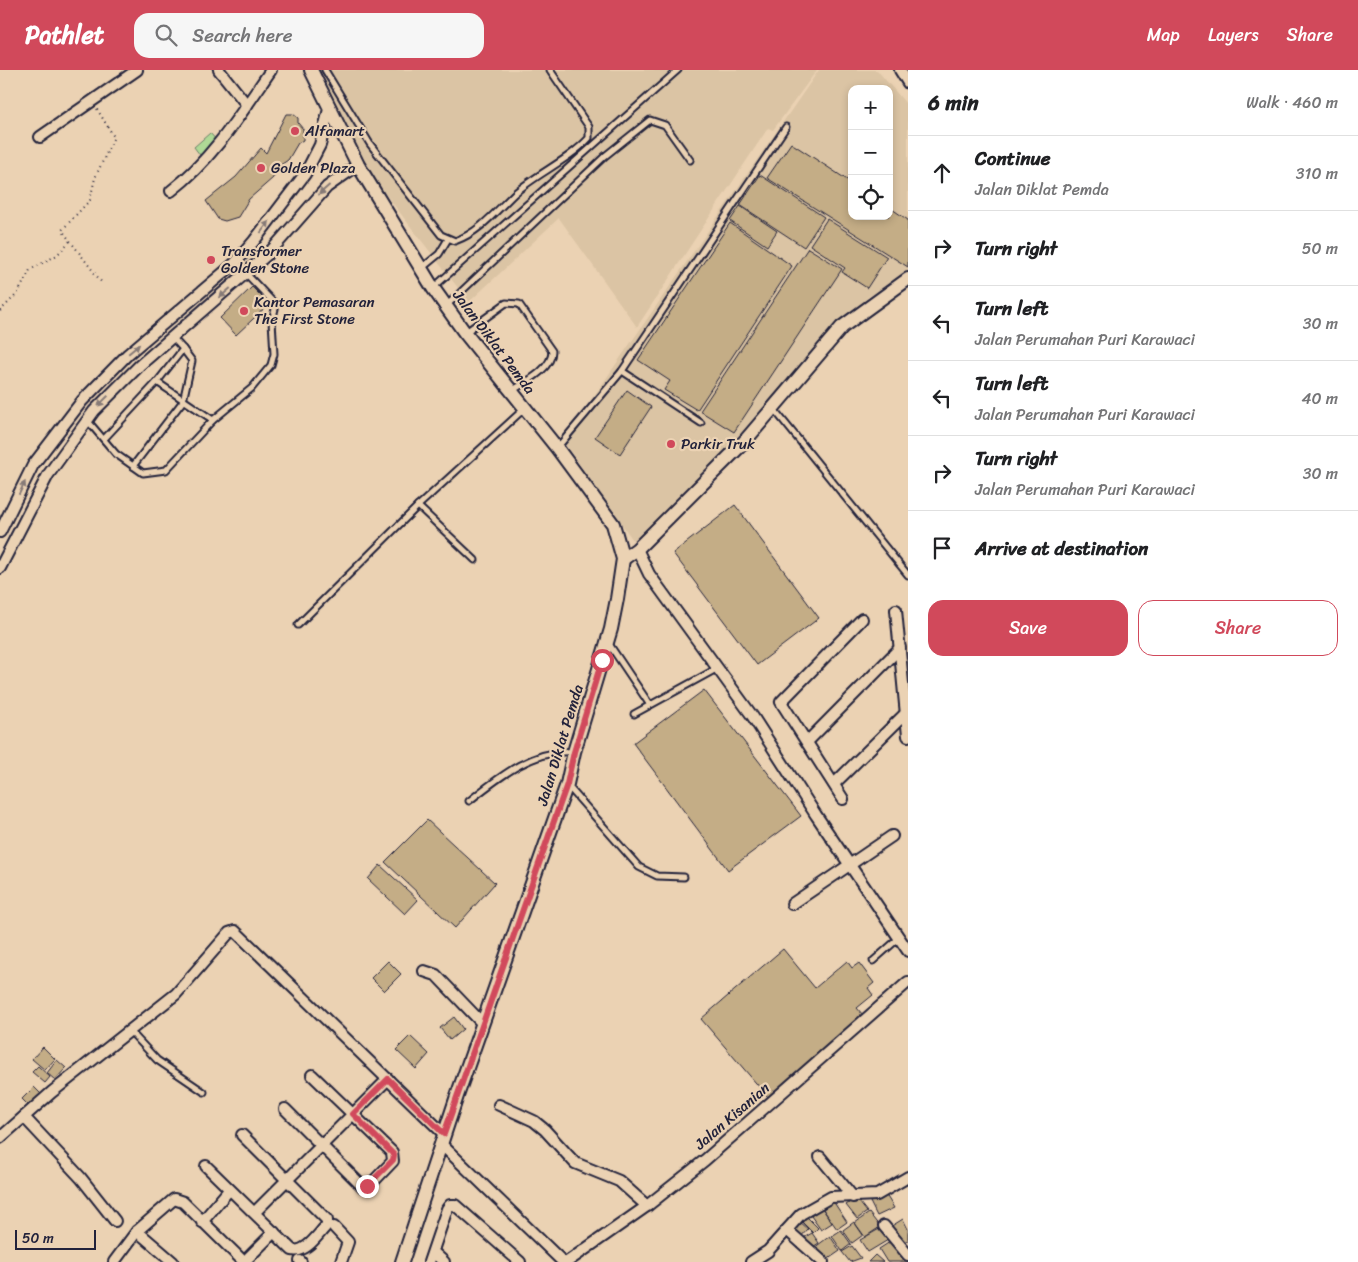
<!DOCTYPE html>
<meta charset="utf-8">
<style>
:root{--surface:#fff;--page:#f6f6f6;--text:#202124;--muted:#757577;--line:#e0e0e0;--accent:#d1495b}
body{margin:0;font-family:Sriracha,sans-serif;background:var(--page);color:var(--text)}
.controls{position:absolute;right:15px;top:15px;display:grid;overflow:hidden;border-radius:10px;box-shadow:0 2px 8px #0003}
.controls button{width:45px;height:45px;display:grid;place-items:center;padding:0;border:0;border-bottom:1px solid var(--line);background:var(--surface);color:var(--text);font:25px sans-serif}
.scale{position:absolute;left:15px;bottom:12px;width:81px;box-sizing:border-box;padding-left:5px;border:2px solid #22223b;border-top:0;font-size:14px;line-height:18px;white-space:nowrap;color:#22223b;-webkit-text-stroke:4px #ebd2b3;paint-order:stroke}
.stop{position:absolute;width:15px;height:15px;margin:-11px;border:4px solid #d1495b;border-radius:50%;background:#fff}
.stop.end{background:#d1495b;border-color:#fff;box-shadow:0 1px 5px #0008}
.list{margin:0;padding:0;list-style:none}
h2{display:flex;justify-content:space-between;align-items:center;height:65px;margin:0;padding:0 20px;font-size:21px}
h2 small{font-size:16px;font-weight:400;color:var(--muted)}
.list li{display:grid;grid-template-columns:32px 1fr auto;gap:15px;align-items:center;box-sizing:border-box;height:75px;padding:0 20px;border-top:1px solid var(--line)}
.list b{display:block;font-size:19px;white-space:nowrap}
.list p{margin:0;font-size:16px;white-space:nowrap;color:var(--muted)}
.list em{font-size:16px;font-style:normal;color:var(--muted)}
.actions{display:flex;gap:10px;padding:15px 20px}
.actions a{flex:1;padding:11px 0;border:1px solid var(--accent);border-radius:15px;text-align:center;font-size:18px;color:var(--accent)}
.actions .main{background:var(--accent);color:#fff}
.icon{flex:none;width:28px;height:28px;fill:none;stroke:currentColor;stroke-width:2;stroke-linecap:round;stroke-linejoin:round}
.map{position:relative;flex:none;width:908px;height:1192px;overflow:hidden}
header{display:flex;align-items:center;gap:30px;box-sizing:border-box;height:70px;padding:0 25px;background:var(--accent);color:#fff}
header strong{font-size:24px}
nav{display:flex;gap:28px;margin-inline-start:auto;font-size:18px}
.search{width:350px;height:45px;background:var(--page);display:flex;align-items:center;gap:12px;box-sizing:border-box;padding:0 18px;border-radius:15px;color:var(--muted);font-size:19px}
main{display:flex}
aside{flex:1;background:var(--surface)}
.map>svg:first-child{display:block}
.built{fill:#dbc4a4;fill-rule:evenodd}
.green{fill:#afd996;stroke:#687e68}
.building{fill:#c4ad86;stroke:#22223b}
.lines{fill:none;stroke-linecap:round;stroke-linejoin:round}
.service-casing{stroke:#22223b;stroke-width:9}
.minor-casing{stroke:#22223b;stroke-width:14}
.tertiary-casing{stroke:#22223b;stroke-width:16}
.path{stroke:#22223b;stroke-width:2;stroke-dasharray:1 4;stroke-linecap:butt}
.service{stroke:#ebd2b3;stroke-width:5}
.minor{stroke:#ebd2b3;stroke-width:10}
.tertiary{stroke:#ebd2b3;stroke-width:12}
.oneway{fill:#867a77}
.route{stroke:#d1495b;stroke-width:6}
.poi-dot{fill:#d1495b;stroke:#ebd2b3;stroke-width:2}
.labels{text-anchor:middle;stroke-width:4.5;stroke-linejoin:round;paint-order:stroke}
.poi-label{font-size:15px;fill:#22223b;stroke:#ebd2b3;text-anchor:start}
.street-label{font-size:15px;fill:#22223b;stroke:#ebd2b3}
</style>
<header>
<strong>Pathlet</strong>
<div class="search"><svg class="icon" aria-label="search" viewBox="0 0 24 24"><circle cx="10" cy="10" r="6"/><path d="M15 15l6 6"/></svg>Search here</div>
<nav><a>Map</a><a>Layers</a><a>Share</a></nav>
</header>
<main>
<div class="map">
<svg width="908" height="1192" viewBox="0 0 908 1192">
<rect width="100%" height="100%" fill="#ebd2b3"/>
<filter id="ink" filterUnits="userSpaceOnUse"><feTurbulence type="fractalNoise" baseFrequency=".02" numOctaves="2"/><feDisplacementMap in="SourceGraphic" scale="10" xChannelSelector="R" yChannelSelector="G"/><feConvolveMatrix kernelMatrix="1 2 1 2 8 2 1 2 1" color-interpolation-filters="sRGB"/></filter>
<g filter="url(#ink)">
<!-- built -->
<g class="built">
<polygon points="314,0 817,0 773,60 768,58 637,257 559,148 469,232 356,86"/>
<path d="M819,0H877L908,36V205L868,227L739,367L635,473L563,371ZM852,19H889V146H852Z"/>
</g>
<!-- green -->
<polygon class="green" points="210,63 217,71 200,85 194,77"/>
<!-- building -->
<g class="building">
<polygon points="286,44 293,44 298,48 298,53 303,59 303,70 298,73 288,90 279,96 273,108 249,129 238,147 225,151 218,149 206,131 236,107 261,78 266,83"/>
<polygon points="791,73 852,113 852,146 889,146 889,137 908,150 908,197 767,108"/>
<polygon points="760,105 824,147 804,177 740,135"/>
<polygon points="740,136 777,161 767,176 730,151"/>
<polygon points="827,149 887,187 867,218 842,202 845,198 810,175"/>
<polygon points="730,153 792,196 697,340 664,320 670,311 638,290"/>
<polygon points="808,178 842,199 734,362 700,341"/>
<polygon points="252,217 269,234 236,265 220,248"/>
<polygon points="627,320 651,337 620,384 595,367"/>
<polygon points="735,435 819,548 757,595 673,483"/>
<polygon points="704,620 801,746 728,800 633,673"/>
<polygon points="427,750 495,813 455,858 385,792"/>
<polygon points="380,795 418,830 405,844 368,809"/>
<polygon points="783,879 815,918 847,891 852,898 859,893 874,913 868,918 873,925 857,938 863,945 768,1027 701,949"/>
<polygon points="388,891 401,904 384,921 371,908"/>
<polygon points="454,947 463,959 450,970 440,958"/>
<polygon points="410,966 429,984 416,999 396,980"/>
<polygon points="43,977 55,989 45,1000 32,989"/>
<polygon points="57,990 66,998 55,1010 47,1003"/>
<polygon points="38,996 50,1007 45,1013 32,1002"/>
<polygon points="34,1017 42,1025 30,1037 22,1029"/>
<polygon points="886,1125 894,1138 877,1146 870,1132"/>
<polygon points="856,1128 867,1142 857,1149 846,1135"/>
<polygon points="833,1131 847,1152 837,1159 823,1139"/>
<polygon points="822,1138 832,1153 821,1160 811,1146"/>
<polygon points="869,1143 880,1157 865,1167 855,1153"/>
<polygon points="807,1147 818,1158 813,1163 802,1152"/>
<polygon points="903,1149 908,1159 908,1170 900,1174 890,1157"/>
<polygon points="798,1150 808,1159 798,1170 788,1161"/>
<polygon points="854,1152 863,1165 852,1173 843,1160"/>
<polygon points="881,1158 888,1170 868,1182 860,1170"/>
<polygon points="841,1160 851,1174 842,1181 832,1166"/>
<polygon points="812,1163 819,1173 808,1180 800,1170"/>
<polygon points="830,1166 840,1181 824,1192 814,1178"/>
<polygon points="893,1170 908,1192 887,1192 879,1179"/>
<polygon points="852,1176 861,1188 850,1192 842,1182"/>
<polygon points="875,1185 883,1192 868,1192"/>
</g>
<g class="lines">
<!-- service casing -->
<g class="service-casing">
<g id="service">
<path d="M325,0L370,74L441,165L455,171C480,162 497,140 515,123C538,103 569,90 589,68V57L550,0"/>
<polyline points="422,198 439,184 448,169"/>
<polyline points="434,217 678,0"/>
<polyline points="446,236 605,86 650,50 665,55 690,90"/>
<path d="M466,262L506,233L519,234L552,281C552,299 526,312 513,320"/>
<polyline points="622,301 701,353"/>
<polyline points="157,312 213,350 252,318 271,295 274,284 272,251 276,235 236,193"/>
<polyline points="773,338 908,505"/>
<polyline points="87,350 116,384 143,403 166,400 213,350"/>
<polyline points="104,369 157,312 183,279 173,268"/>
<polyline points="557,378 622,301 786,57"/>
<polyline points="133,396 183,331 192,291 183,279"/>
<polyline points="418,436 475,490"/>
<polyline points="298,555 418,436 524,339"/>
<polyline points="609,574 650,635"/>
<polyline points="634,644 718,598"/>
<polyline points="567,715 639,797 657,806 684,807"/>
<path d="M469,731C498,708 534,678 574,682"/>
<polyline points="873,891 899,868"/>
<polyline points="129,960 157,990 204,1022"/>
</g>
</g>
<!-- minor casing -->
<g class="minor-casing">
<g id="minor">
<polyline points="219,0 247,35"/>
<polyline points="900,0 908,13"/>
<polyline points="40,67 137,0"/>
<path d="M171,121C212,90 242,42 271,0"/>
<polyline points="0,462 33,395 82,331 128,284 235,193 254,171 305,104 320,75 329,39"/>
<polyline points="637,479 649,504 753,647 816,745 908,881"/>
<polyline points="0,498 48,405 94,341 140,295 269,183 327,117 358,95"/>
<polyline points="896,540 908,666"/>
<polyline points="807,672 900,578"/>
<polyline points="834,714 906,643"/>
<polyline points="843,729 781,632 862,549"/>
<polyline points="792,834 892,766"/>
<polyline points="424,901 436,905 482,953"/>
<polyline points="499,1035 534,1051 545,1060 575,1093 619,1111 647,1136"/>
<polyline points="285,1039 362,1116 371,1114 393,1091 392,1082 312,1005"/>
<polyline points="24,1047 81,1108 115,1151"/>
<polyline points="0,1068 52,1022 176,924 229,863 235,861 444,1064"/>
<polyline points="441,1074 563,1192"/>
<polyline points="820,1087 853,1127"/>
<path d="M206,1096L292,1180C306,1184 318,1164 327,1155V1150L242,1065"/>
<polyline points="255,1142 388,1009"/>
<polyline points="202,1152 229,1120"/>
<polyline points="884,1156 908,1185"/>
<polyline points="334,1157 348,1172 341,1192"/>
<polyline points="787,1160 823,1192"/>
<polyline points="433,1182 444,1192"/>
<polyline points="300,1191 301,1192"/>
<polyline points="114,1192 137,1161"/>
<polyline points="173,1192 137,1161 174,1129 183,1132 244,1192"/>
<polyline points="244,1192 274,1162"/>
<polyline points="429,1192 447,1139 450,1135 455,1135 520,1192"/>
<polyline points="567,1192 647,1136 705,1090 908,912"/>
<polyline points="751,1192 768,1181 801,1144 831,1127 877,1125 908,1107"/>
</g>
</g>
<!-- tertiary casing -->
<g class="tertiary-casing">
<g id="tertiary">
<polyline points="311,0 358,95 433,218 465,263 557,378 613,454 623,489 617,529 611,559 574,682 567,714 457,1026 402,1192"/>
<polyline points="623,489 637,479 744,372 842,257 908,209"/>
</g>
</g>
<!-- path -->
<g class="path">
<polyline points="97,39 114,67 95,108 90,130 62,160 102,213"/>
<polyline points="0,241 18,223 30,200 57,185 70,171"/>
</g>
<!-- service -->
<use href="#service" class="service"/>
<!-- minor -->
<use href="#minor" class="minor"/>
<!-- tertiary -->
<use href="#tertiary" class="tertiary"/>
</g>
<!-- one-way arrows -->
<defs><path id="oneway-solid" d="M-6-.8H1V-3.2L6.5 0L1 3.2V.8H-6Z" transform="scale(1.25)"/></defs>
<g class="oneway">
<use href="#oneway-solid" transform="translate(324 120) rotate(138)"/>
<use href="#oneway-solid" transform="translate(265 157) rotate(-53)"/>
<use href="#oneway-solid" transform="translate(225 223) rotate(139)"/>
<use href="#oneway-solid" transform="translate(134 279) rotate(-40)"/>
<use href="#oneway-solid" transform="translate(103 331) rotate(135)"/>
<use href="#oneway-solid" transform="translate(22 418) rotate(-64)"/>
</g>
</g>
<g class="lines" filter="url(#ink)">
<!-- route -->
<polyline class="route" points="367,1116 393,1090 394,1085 353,1044 388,1009 444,1064 567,714 574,682 602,590"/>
</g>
<!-- markers -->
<g class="poi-dot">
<circle cx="295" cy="61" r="5"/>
<circle cx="261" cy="98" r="5"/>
<circle cx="211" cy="190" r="5"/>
<circle cx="244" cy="241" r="5"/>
<circle cx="671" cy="374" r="5"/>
</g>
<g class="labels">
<!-- poi labels -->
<g class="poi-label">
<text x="305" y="66">Alfamart</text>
<text x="271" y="103">Golden Plaza</text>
<text x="221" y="186">Transformer<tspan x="221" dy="17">Golden Stone</tspan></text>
<text x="254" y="237">Kantor Pemasaran<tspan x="254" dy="17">The First Stone</tspan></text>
<text x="681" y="379">Parkir Truk</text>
</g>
<!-- street labels -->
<g class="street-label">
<text transform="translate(494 272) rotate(53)" y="5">Jalan Diklat Pemda</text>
<text transform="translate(560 675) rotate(-73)" y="5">Jalan Diklat Pemda</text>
<text transform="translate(732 1046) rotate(-41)" y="5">Jalan Kisanian</text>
</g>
</g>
</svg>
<div class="controls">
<button>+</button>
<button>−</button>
<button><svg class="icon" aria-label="locate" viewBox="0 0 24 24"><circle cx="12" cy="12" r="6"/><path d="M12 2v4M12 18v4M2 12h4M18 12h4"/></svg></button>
</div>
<div class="scale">50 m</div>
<div class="stop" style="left:602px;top:590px"></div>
<div class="stop end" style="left:367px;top:1116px"></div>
</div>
<aside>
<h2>6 min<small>Walk · 460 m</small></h2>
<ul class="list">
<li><svg class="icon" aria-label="ahead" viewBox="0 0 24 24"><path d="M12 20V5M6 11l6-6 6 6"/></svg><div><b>Continue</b><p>Jalan Diklat Pemda</p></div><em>310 m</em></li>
<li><svg class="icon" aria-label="right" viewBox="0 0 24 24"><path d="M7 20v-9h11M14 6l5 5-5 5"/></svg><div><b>Turn right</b></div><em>50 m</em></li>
<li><svg class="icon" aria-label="left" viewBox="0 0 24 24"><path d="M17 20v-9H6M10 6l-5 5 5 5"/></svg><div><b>Turn left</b><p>Jalan Perumahan Puri Karawaci</p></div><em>30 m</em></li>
<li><svg class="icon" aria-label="left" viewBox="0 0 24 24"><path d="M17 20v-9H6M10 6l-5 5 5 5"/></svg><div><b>Turn left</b><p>Jalan Perumahan Puri Karawaci</p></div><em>40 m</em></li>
<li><svg class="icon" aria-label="right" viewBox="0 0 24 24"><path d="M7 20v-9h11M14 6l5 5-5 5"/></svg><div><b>Turn right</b><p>Jalan Perumahan Puri Karawaci</p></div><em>30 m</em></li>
<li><svg class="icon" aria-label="arrive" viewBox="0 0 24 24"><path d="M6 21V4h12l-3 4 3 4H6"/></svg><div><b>Arrive at destination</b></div></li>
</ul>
<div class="actions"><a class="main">Save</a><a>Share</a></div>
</aside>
</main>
